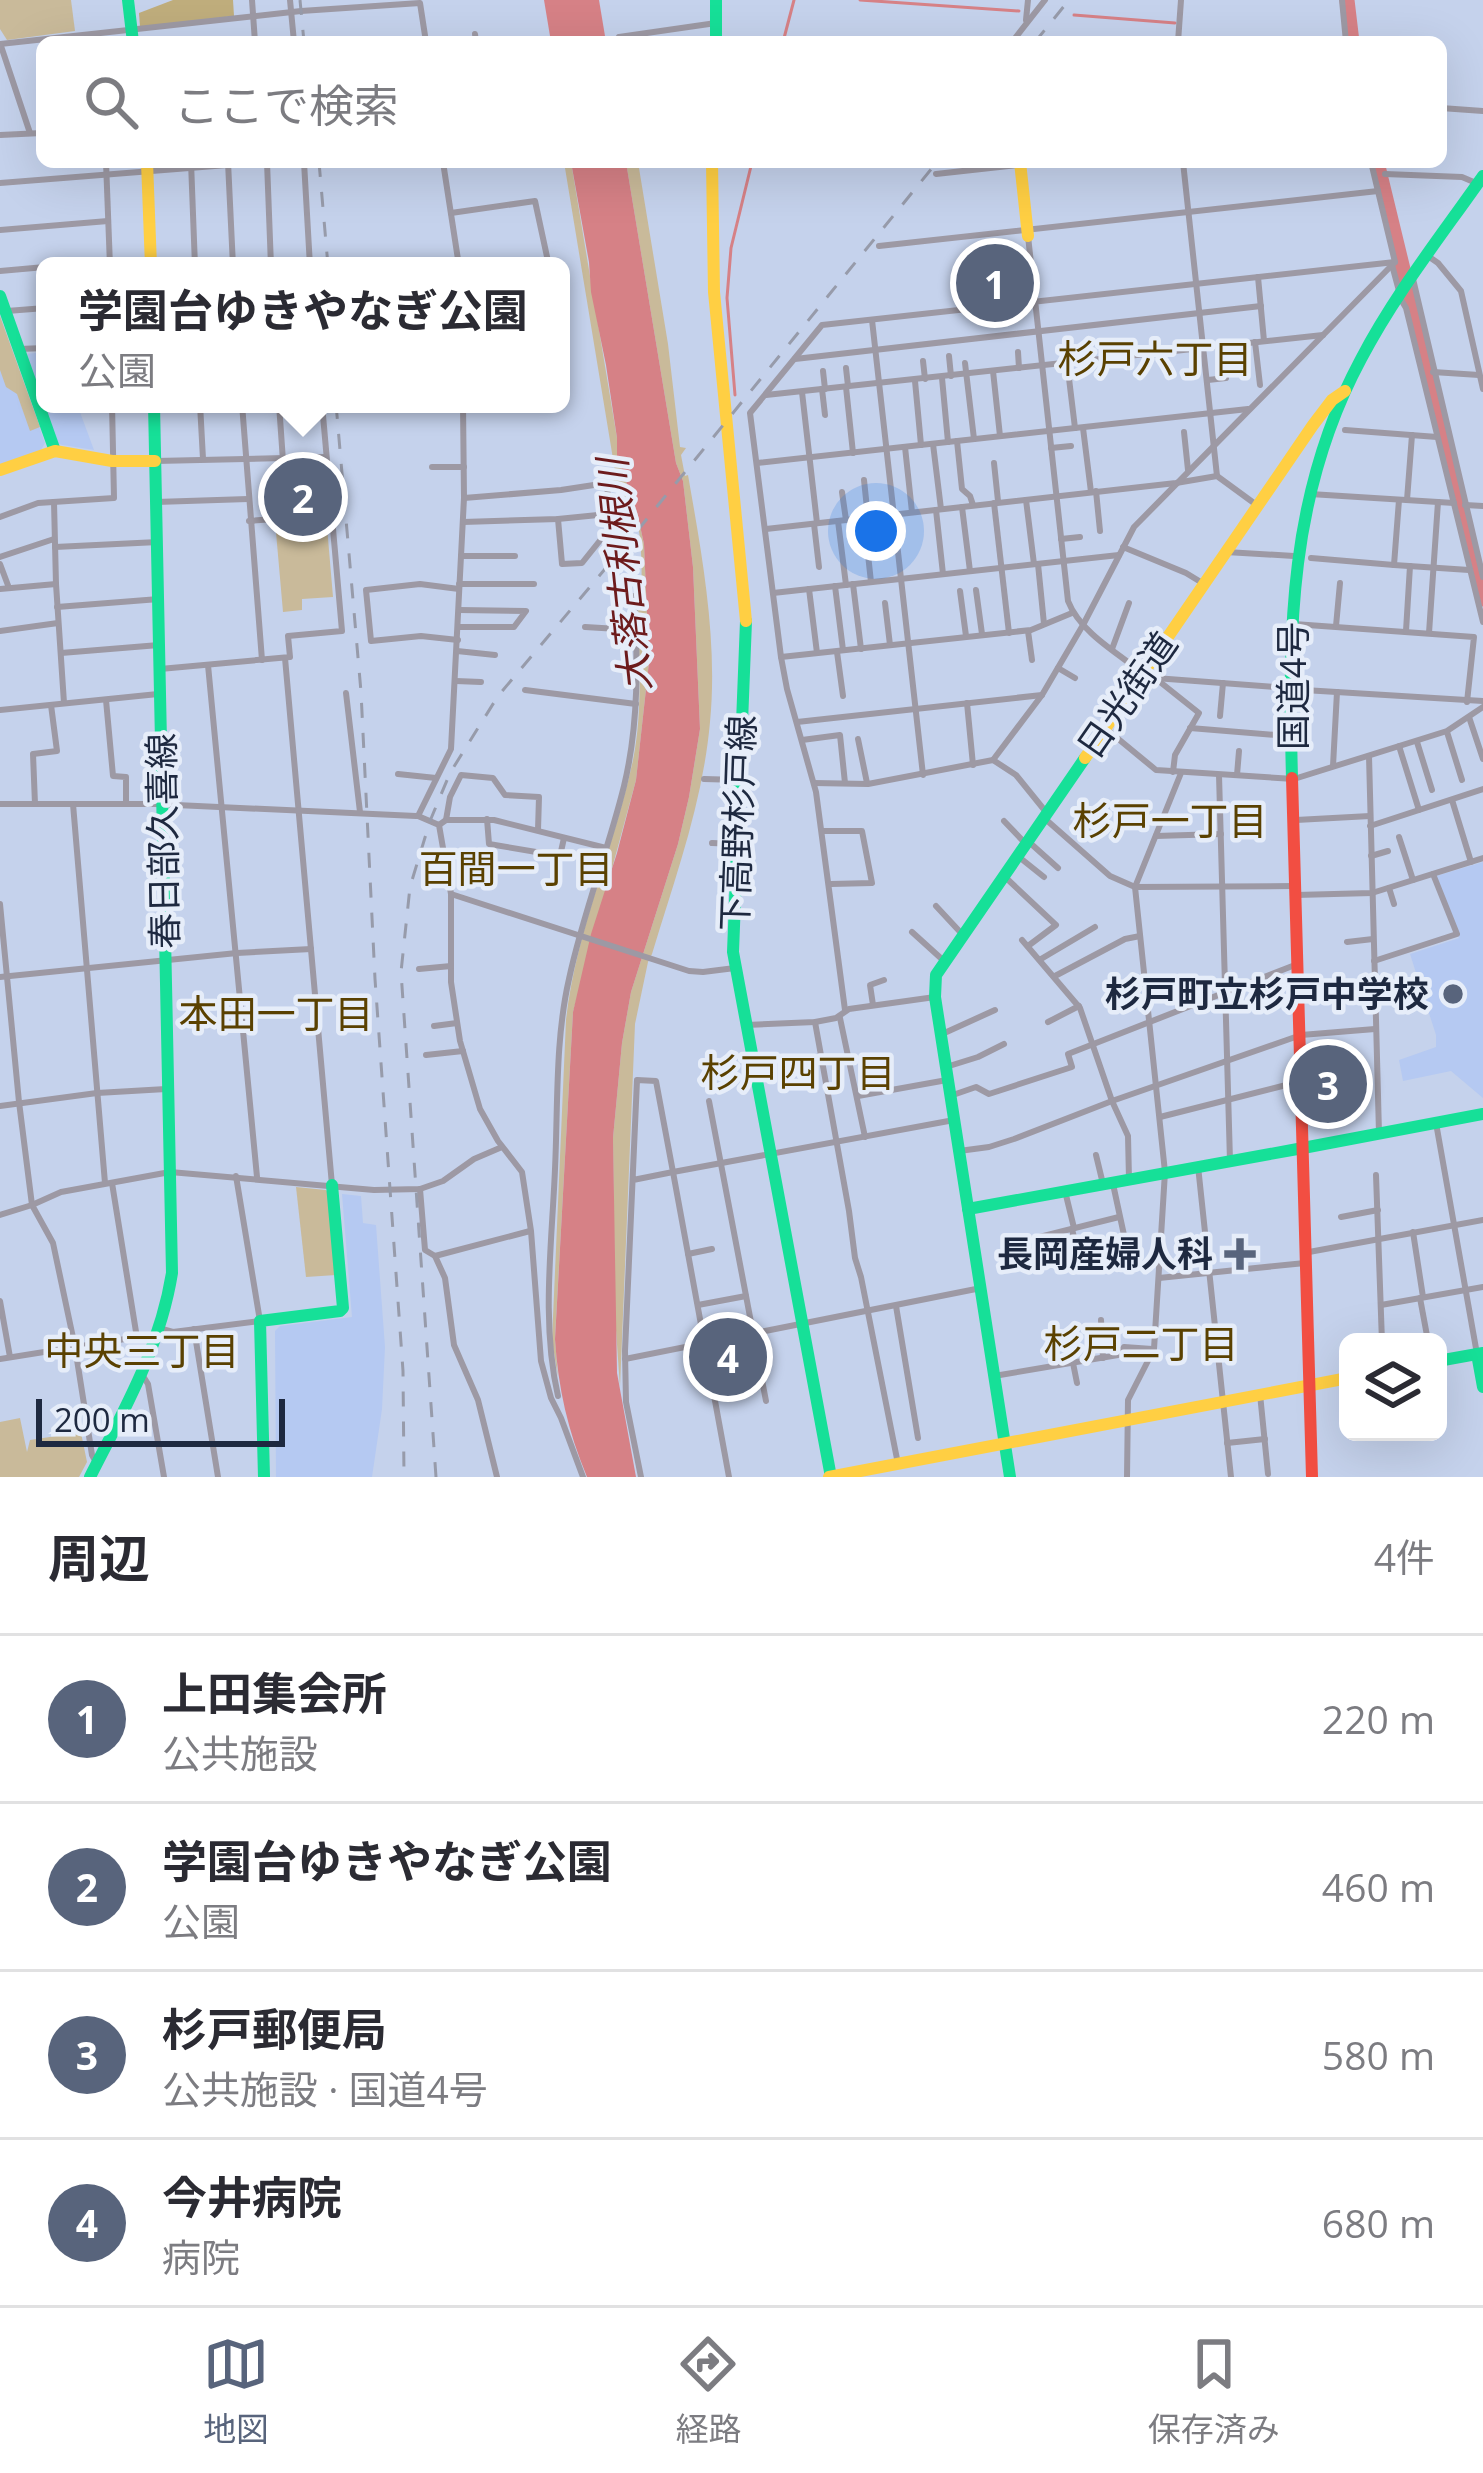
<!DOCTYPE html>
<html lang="ja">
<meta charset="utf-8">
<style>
:root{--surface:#fff;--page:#f2f2f3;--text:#2b2b33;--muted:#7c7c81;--line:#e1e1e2;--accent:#58647c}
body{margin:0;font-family:"Open Sans","Noto Sans JP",sans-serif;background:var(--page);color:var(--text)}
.controls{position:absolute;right:36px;bottom:36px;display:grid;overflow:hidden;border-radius:18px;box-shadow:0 12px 48px #0002}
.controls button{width:108px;height:108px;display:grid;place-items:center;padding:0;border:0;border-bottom:3px solid var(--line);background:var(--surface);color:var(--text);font:60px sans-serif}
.scale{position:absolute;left:36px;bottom:30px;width:249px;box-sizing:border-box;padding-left:12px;border:6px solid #1e2940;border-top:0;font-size:33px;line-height:42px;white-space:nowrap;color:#1e2940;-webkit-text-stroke:9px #e6edf9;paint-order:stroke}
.you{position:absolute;left:876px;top:531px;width:42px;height:42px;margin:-30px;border:9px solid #fff;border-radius:50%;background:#1a73e8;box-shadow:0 0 0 18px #1a73e833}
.badge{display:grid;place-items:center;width:78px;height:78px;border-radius:50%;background:var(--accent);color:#fff;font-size:39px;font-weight:700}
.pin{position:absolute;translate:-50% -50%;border:6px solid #fff;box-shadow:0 3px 12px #0006}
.popup{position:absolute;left:36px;top:257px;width:534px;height:156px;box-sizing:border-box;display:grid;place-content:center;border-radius:18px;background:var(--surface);filter:drop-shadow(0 3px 9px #0005);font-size:39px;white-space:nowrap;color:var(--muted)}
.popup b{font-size:45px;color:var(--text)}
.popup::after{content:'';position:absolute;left:50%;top:100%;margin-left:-24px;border:24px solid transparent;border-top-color:var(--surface)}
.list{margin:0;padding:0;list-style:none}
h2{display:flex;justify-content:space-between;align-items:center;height:156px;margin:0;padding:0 48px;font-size:51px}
h2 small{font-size:39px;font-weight:400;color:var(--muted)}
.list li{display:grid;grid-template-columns:78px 1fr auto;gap:36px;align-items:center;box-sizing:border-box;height:168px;padding:0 48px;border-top:3px solid var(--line)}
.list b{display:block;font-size:45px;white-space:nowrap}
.list p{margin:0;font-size:39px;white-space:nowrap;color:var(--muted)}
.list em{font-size:39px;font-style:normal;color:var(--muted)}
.icon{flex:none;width:66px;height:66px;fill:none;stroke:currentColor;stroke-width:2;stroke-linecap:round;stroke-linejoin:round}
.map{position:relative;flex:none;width:1483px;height:1477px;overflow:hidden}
.search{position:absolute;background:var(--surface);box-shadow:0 12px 48px #0002;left:36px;right:36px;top:36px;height:132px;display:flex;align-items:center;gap:30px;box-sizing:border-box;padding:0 42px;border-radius:18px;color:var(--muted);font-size:45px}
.sheet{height:828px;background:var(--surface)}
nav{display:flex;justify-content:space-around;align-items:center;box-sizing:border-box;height:168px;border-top:3px solid var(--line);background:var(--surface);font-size:33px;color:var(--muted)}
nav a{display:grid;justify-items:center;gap:6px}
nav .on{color:var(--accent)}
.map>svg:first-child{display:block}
.built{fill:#b5c9f2}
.green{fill:#c9ba9a}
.forest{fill:#bfad7c}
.water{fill:#d68186}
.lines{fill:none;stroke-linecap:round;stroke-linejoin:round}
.stream{stroke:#d68186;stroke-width:3}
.river{stroke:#d68186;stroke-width:15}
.street{stroke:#9d99a4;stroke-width:6}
.fast{stroke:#16e098;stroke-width:12}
.slow{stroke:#ffcf43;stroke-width:12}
.jam{stroke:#f24e42;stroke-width:12}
.rail{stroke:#979baa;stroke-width:3;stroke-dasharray:15 15;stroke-linecap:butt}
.poi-dot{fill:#58647c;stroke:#e6edf9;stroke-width:4.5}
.labels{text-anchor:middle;stroke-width:9;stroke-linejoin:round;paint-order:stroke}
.street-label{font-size:36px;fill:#1e2940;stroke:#e6edf9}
.poi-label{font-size:36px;font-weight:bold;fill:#1e2940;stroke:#e6edf9;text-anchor:end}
.neighbourhood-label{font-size:39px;fill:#5a4101;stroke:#e6edf9}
.water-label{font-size:39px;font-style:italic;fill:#6d1b1c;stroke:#e6edf9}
</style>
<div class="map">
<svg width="1483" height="1477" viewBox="0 0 1483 1477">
<rect width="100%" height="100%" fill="#c5d2ec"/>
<!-- built -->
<g class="built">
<polygon points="0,316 45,443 41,450 0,465"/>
<polygon points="45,352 45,404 77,404 94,450 57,444 25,354"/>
<polygon points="1483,862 1483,1098 1451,1071 1403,1081 1399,1060 1436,1047 1436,1035 1410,954 1459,938 1436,876"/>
<polygon points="342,1194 361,1196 363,1223 376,1225 385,1347 382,1409 372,1477 276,1477 275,1331 280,1326 352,1317"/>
</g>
<!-- green -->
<g class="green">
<polygon points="0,0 71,0 75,31 7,40 0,29"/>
<path d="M564,162H571L617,438V456L637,512L644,544L649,662L636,780L573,1012L555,1338L558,1378L552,1340L566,1020C576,931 614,848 633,760C644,706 638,647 638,592L642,590C641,562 643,534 633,507L629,511L613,479L616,477Z"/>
<path d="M626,162H638L668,344L680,447L686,448L681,455L685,476L688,475C702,555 718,640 710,722C703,802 675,878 652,954L648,962L635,1024L620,1387L615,1316L613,1138L622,1043L631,992L678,844L689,797L700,729L693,567L683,481L676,463Z"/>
<polygon points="0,316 40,427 30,431 17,394 6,387 0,370"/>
<polygon points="290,461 319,461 323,465 324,478 314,479 317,515 326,515 333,597 302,599 302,610 283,612 275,521 291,519 288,464"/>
<polygon points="296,1187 326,1190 328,1193 336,1275 306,1277"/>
<polygon points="20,1418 27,1452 30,1440 63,1435 67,1426 79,1423 87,1462 79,1477 0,1477 0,1422"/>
</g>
<!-- forest -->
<polygon class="forest" points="173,0 233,0 234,16 140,27 139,13"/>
<!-- water -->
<g class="water">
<polygon points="544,0 599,0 606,42 551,42"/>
<path d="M571,162H626L676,463L683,481L693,567L700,729L689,797L678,844L631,992L622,1043L613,1138L617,1373L636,1477H587C568,1431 558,1388 555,1339L573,1012L591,934L617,853L636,780L649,662L644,544L637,512L617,456V438L606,365L591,292L589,262Z"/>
</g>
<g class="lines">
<!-- stream -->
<g class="stream">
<polyline points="860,0 1019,11"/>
<polyline points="1074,15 1175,23"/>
<polyline points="783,42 794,0"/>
<polyline points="735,395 727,298 731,248 752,162"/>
</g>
<!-- river -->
<g class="river">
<polyline points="1347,0 1352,42"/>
<polyline points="1377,162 1483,599"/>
</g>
<!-- street -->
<g class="street">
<polyline points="252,0 255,42"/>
<polyline points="290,0 294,42"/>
<polyline points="1342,0 1346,42"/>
<polyline points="1026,20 1028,0"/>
<polyline points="475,34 476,42"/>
<polyline points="619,37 716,23"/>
<polyline points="1012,42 1045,0"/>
<polyline points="1178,42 1181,0"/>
<polyline points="0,44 301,11 420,3 426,42"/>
<polyline points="1,46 30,133"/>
<polyline points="1441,108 1483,111"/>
<polyline points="0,135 42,133"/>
<polyline points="106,162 110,266"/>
<polyline points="191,162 195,266"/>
<polyline points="228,162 233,266"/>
<polyline points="267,162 271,266"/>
<polyline points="304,162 310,266"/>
<polyline points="443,162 459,266"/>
<polyline points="1183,162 1217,476"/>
<polyline points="936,174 1044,162"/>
<polyline points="1385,174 1462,177 1476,183"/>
<polyline points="0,183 266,162"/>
<polyline points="451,213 535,201 549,266"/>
<polyline points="0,230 108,221"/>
<path d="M1028,236L1068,601C1080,632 1117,653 1143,673"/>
<polyline points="879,246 1378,191"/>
<polyline points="1428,256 1438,263 1461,291 1483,389"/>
<polyline points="1392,265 1399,291"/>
<polyline points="60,266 110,262"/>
<polyline points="0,271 45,267"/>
<polyline points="1258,277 1264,341"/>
<polyline points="1413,279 1483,577"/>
<polyline points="1400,298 1406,308 1483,622"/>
<polyline points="7,311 45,308"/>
<polyline points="872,320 923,775"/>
<polyline points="1255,342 1260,385"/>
<polyline points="1089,343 1090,360"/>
<polyline points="19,349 45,348"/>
<polyline points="1018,352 1019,368"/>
<polyline points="949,356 951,376"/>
<polyline points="795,359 1261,306"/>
<polyline points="923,361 925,379"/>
<polyline points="1067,362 1075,428"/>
<polyline points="965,363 974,439"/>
<polyline points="846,368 848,386"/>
<polyline points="823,371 825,389"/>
<polyline points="993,371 1000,436"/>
<polyline points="1433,372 1479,375"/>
<polyline points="942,378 948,442"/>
<polyline points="1208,380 1226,378"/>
<polyline points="915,381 921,445"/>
<polyline points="846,387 853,453"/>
<polyline points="822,389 825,415"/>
<polyline points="802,392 817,523"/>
<polyline points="766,395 1323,335"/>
<polyline points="200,404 203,459"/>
<polyline points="242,404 262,660"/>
<polyline points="463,404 464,498 451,749 418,816 439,825 451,894 451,982 460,1041 480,1109 498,1141 522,1172 531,1231 541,1361 551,1398 561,1418 583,1477"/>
<polyline points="1083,428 1091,492"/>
<polyline points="1345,430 1437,437"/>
<polyline points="1184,432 1188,470"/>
<polyline points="957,441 962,489 970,496 973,505"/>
<polyline points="933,444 941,509"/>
<polyline points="905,447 912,512"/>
<polyline points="1051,448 1071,446"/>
<polyline points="156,461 326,457"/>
<polyline points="757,463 1248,409"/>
<polyline points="994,463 998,501"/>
<polyline points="432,467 464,467"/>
<polyline points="864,480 868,518"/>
<polyline points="1096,491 1100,531"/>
<polyline points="842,492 846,520"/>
<polyline points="1310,494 1454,503"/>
<polyline points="464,498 561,490 607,483 610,528 582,563 562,564 558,519"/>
<polyline points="1026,500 1034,564"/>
<polyline points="1399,500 1394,565 1469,570"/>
<polyline points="1407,500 1412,435"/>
<polyline points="54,502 56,584 64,703"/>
<polyline points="156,502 248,499"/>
<polyline points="994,503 1009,633"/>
<polyline points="1465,505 1483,506"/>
<polyline points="962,507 970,571"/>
<polyline points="936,510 943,574"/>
<polyline points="0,517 38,503 114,498 112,404"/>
<polyline points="864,518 871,582"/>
<polyline points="249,521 287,518 279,404"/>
<polyline points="838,521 846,585"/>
<polyline points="463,522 558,519 608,514"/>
<polyline points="814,524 819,567"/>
<polyline points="766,529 1176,483 1217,476 1258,506"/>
<polyline points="1061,539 1080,537"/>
<polyline points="55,547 158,542"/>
<polyline points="1123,547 1186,573 1204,584"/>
<polyline points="1226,552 1294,556"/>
<polyline points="461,556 515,556"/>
<polyline points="0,557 54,539"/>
<polyline points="1311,558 1394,565"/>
<polyline points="0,564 9,588"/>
<polyline points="1038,564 1044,624"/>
<polyline points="459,584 534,584"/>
<polyline points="853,584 861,649"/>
<polyline points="835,586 843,650"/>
<polyline points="0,589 56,584"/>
<polyline points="809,589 817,653"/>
<polyline points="976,590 982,634"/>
<polyline points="960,591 966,636"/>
<polyline points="773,593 1119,555"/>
<polyline points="885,603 890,645"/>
<polyline points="57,607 159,599"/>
<polyline points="1294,624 1474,637 1467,702"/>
<polyline points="1336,626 1340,583"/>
<polyline points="459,627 514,627 526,611 459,610"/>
<polyline points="585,627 635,630"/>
<polyline points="0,631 58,623"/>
<polyline points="1028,631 1032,660"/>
<polyline points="1406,631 1410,566"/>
<polyline points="1429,633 1438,502"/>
<polyline points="458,640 421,636 371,641 366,590 420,584 459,589"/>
<polyline points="1112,649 1129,603"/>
<polyline points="457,651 495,655"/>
<polyline points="837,652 843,696"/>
<polyline points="61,653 159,645"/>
<polyline points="781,657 750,413 822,325 1395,262"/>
<polyline points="285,658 332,1185"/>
<polyline points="208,665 257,1177"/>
<polyline points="1058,668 1075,678"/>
<polyline points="160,669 290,657 288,636 342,631 322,404"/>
<polyline points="1145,670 1199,713 1175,755 1173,772"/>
<polyline points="1155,678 1289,688"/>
<polyline points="456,681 481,682"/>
<polyline points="525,690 636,704"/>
<polyline points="1304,690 1483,701"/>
<polyline points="346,693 360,812"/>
<polyline points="106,700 113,776 126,777 126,804"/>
<polyline points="967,703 973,765"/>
<polyline points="0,710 158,694"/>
<polyline points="1220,716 1223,683"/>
<polyline points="1469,717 1483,759"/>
<polyline points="797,722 1042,695"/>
<polyline points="1105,728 1156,770 1294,779 1447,731 1483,707"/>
<polyline points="1190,728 1288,736"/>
<polyline points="1447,732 1462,780"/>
<polyline points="858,739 867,783"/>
<polyline points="802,740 840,735 845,783"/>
<polyline points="1417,742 1432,790"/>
<polyline points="1399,746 1419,810"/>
<polyline points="1369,756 1379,1133"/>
<polyline points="1333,766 1337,692"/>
<polyline points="398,774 436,778"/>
<polyline points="1219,775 1230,1161"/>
<polyline points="1237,775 1239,751"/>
<polyline points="704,779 739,780"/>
<polyline points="814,783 868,784 993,760"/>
<polyline points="1452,800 1471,862"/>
<polyline points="0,804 155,804 416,816"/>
<polyline points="35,804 33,754 57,751 51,705"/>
<polyline points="73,804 105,1183"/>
<polyline points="1046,812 1016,775 993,760 1042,695 1083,625 1134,527 1395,262 1371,162"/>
<polyline points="1043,817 1110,876 1135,887 1181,773"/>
<polyline points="487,819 489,844 560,856 564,838"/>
<polyline points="446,820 494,820 606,848"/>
<polyline points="1296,820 1370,816"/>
<polyline points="1004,821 1025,843"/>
<polyline points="439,825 446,820 450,797 461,775 493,778 505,795 539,797 538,830"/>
<polyline points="1370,826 1483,789"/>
<polyline points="822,831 862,831 872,883 831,884"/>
<polyline points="1156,836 1221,834"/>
<polyline points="1399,837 1413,880"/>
<polyline points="1029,842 1058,868"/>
<polyline points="712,843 736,844"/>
<polyline points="1371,856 1388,851"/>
<polyline points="1019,857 1044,877"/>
<polyline points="1004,876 1056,925 1028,946"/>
<polyline points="1389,888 1394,904"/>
<polyline points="451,894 689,971 703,972 735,968"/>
<polyline points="1296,895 1372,893 1483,858"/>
<polyline points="0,904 19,1102 32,1205 53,1243 75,1347 92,1455 97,1464"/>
<polyline points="936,906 962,934"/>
<polyline points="912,932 944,961"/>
<polyline points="1022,940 1080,1008 1112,1101 1128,1136 1129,1179"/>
<polyline points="1347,942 1373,939"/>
<polyline points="1041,959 1095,927"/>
<polyline points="1374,961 1457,934 1433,874"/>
<polyline points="419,969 451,966"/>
<polyline points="1055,976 1125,939 1140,936"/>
<polyline points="0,977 237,953 311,949"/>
<polyline points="873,1005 870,985 884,980"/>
<polyline points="845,1010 816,792 787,689 781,657 1031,630 1072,613"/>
<polyline points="840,1018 865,1137"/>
<polyline points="815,1022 849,1211 855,1258 861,1277 898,1464"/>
<polyline points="1048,1022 1079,1006"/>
<polyline points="746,1025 815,1022 836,1018 849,1009 935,997"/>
<polyline points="434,1026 457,1023"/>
<polyline points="940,1035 995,1010"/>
<polyline points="426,1055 463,1051"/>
<polyline points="946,1067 978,1057 1004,1044"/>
<polyline points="858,1096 947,1080"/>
<polyline points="950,1096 976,1087 989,1094 1072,1067 1068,1054 1295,965"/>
<polyline points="709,1101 766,1401"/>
<polyline points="0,1106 97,1093 166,1089"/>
<polyline points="1160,1117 1298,1082"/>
<polyline points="1436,1123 1477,1354"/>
<polyline points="959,1151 989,1147 1014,1139 1112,1101 1301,1035 1375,1029"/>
<polyline points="1096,1155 1103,1184"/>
<polyline points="1198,1166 1231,1477"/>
<polyline points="1376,1175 1382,1342"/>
<polyline points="633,1180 673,1172 656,1081 637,1080 625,1351 626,1402 641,1477"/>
<polyline points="112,1183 137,1338"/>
<polyline points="420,1189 425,1250 435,1256 445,1278 454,1345 478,1400 497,1477"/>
<polyline points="1065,1191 1074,1228"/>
<polyline points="0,1215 32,1205 61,1192 170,1172 374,1190 420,1189 443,1181 474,1159 502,1147"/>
<polyline points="1341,1217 1378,1210"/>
<polyline points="1072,1229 1076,1246"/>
<polyline points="1413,1232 1423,1297"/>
<polyline points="1011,1244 1119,1217"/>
<polyline points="1309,1252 1483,1220"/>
<polyline points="688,1254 712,1249"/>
<polyline points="435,1256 530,1231"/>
<polyline points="1089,1259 1127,1249 1113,1184"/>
<polyline points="1159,1278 1305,1263"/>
<polyline points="1420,1298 1428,1341 1423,1342"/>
<polyline points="0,1301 10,1357"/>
<polyline points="698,1305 746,1296"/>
<polyline points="1381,1305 1483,1287"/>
<polyline points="896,1306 918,1438"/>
<polyline points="1101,1320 1103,1358"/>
<polyline points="162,1329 173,1332 260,1321 236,1176"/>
<polyline points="194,1329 218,1477"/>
<polyline points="0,1359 150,1335 156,1337"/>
<polyline points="625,1359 981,1288"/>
<polyline points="1073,1363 1077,1383"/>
<polyline points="143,1376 148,1384 164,1477"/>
<polyline points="994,1376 1118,1355 1124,1347 1152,1349"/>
<polyline points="1260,1394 1268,1474"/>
<path d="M558,1396C541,1322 552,1243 555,1169C558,1106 555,1040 569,979C583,913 608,851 624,786C639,724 638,659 634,596"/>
<polyline points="1227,1443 1265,1439"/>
<polyline points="729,1477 673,1172 954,1120"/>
<polyline points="1127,1477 1128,1400 1154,1349 1165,1172 1135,887 1295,886"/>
</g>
<!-- fast -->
<g class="fast">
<polyline points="128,0 133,42"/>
<polyline points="716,0 716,42"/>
<polyline points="0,296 55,451"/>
<polyline points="746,621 733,952 831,1477"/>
<path d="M1292,778C1288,630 1289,493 1361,359C1395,294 1441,236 1483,176"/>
<polyline points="1303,1148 1483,1114"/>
<polyline points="968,1209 1303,1148"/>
<polyline points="1477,1354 1483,1387"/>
<polyline points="1438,1361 1483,1353"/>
<path d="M90,1477C124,1410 160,1348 172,1273L154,404"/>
<polyline points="264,1477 260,1321 340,1311 343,1308 332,1185"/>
<polyline points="1010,1477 935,997 936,975 1085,758"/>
</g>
<!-- slow -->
<g class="slow">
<polyline points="147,162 151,266"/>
<polyline points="712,162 714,292 746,621"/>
<polyline points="1020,162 1028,236"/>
<polyline points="0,470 55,451 112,461 155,461"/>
<polyline points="1085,758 1313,425 1332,400 1345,391"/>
<polyline points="829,1477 1348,1378"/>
</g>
<!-- jam -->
<polyline class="jam" points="1292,778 1312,1477"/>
<!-- rail -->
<g class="rail">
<polyline points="300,0 304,42"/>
<polyline points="1035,42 1069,0"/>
<polyline points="319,162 328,266"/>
<polyline points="336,404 361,692 375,979 403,1371 404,1477"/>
<polyline points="436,1477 401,972 410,887 430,821 450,773 498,696 637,531 937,162"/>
</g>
</g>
<!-- markers -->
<g class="poi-dot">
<circle cx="1453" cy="994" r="12"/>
<path d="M1234 1236h12v12h12v12h-12v12h-12v-12h-12v-12h12z"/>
</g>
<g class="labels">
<!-- street labels -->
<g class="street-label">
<text transform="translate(1293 686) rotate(-90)" y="13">国道4号</text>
<text transform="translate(1127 695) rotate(-55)" y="13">日光街道</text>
<text transform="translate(738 823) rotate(-88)" y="13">下高野杉戸線</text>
<text transform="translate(163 841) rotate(-91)" y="13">春日部久喜線</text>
</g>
<!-- poi labels -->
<g class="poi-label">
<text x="1429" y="1007">杉戸町立杉戸中学校</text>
<text x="1213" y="1267">長岡産婦人科</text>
</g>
<!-- neighbourhood labels -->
<g class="neighbourhood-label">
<text x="1155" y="373">杉戸六丁目</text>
<text x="1170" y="835">杉戸一丁目</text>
<text x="516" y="883">百間一丁目</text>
<text x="276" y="1028">本田一丁目</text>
<text x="798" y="1087">杉戸四丁目</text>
<text x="1141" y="1358">杉戸二丁目</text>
<text x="142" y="1365">中央三丁目</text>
</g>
<!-- water labels -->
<g class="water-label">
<text transform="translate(624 575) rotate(-96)" y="14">大落古利根川</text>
</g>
</g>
</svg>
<div class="controls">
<button><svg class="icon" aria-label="layers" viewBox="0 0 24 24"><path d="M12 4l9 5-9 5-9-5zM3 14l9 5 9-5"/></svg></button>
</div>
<div class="scale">200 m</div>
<div class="you"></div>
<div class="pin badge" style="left:995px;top:283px">1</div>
<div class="pin badge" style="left:303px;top:497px">2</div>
<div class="popup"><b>学園台ゆきやなぎ公園</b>公園</div>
<div class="pin badge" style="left:1328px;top:1084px">3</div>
<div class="pin badge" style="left:728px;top:1357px">4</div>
<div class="search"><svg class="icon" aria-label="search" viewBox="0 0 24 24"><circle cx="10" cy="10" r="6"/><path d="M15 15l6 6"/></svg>ここで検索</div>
</div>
<section class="sheet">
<h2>周辺<small>4件</small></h2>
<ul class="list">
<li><span class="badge">1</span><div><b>上田集会所</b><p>公共施設</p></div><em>220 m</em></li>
<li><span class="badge">2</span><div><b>学園台ゆきやなぎ公園</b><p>公園</p></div><em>460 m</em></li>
<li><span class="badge">3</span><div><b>杉戸郵便局</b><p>公共施設 · 国道4号</p></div><em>580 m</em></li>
<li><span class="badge">4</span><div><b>今井病院</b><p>病院</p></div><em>680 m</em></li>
</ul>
</section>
<nav>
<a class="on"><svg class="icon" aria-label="map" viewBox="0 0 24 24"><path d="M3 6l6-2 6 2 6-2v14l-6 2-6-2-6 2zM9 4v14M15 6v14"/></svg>地図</a>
<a><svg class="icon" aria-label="directions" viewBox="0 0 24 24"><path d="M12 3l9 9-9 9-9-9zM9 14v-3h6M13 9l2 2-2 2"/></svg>経路</a>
<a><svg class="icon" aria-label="saved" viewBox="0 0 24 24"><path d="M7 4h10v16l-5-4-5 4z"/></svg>保存済み</a>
</nav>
